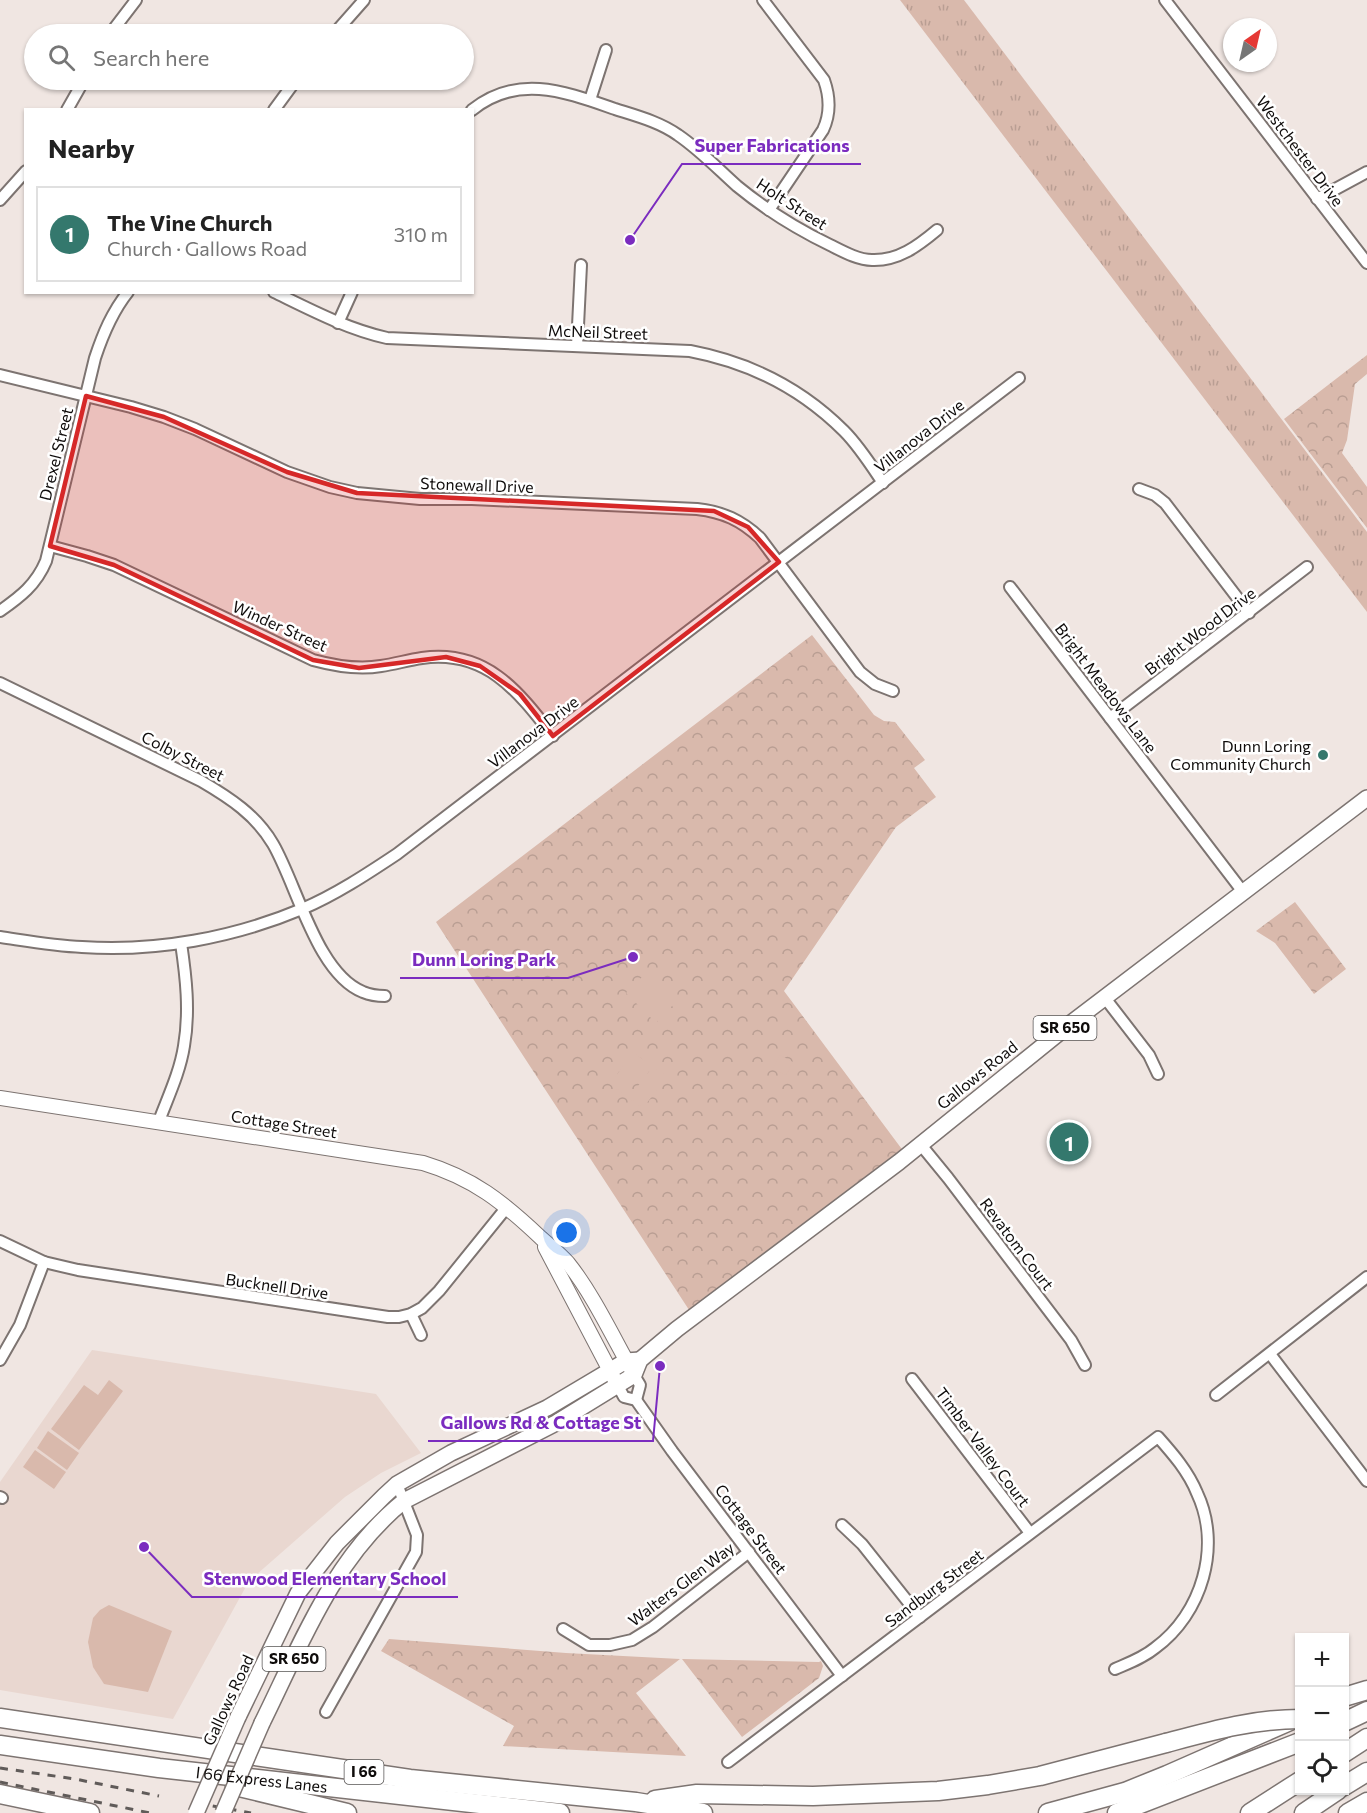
<!DOCTYPE html>
<meta charset="utf-8">
<style>
:root{--surface:#fff;--page:#f2f2f2;--text:#222;--muted:#767676;--line:#e0e0e0;--accent:#34786d}
body{margin:0;font-family:Commissioner,sans-serif;background:var(--page);color:var(--text)}
.controls{position:absolute;right:18px;bottom:18px;display:grid;overflow:hidden;border-radius:0px;box-shadow:0 2px 4px #0004}
.controls button{width:54px;height:54px;display:grid;place-items:center;padding:0;border:0;border-bottom:2px solid var(--line);background:var(--surface);color:var(--text);font:30px sans-serif}
.compass{position:absolute;left:1223px;top:18px;width:54px;height:54px;border-radius:50%;background:var(--surface);box-shadow:0 2px 4px #0004;rotate:34deg}
.you{position:absolute;left:567px;top:1233px;width:21px;height:21px;margin:-15px;border:4px solid #fff;border-radius:50%;background:#1a73e8;box-shadow:0 0 0 9px #1a73e833}
.badge{display:grid;place-items:center;width:39px;height:39px;border-radius:50%;background:var(--accent);color:#fff;font-size:20px;font-weight:700}
.pin{position:absolute;translate:-50% -50%;border:3px solid #fff;box-shadow:0 2px 6px #0006}
.list{margin:0;padding:0;list-style:none}
h2{display:flex;justify-content:space-between;align-items:center;height:78px;margin:0;padding:0 24px;font-size:26px}
h2 small{font-size:20px;font-weight:400;color:var(--muted)}
.list li{display:grid;grid-template-columns:39px 1fr auto;gap:18px;align-items:center;box-sizing:border-box;height:96px;margin:0 12px 12px;padding:0 12px;border:2px solid var(--line);border-radius:0px}
.list b{display:block;font-size:22px;white-space:nowrap}
.list p{margin:0;font-size:20px;white-space:nowrap;color:var(--muted)}
.list em{font-size:20px;font-style:normal;color:var(--muted)}
.icon{flex:none;width:33px;height:33px;fill:none;stroke:currentColor;stroke-width:2;stroke-linecap:round;stroke-linejoin:round}
.map{position:relative;flex:none;width:1367px;height:1813px;overflow:hidden}
.search{position:absolute;background:var(--surface);box-shadow:0 2px 4px #0004;left:24px;top:24px;width:450px;height:66px;display:flex;align-items:center;gap:15px;box-sizing:border-box;padding:0 21px;border-radius:33px;color:var(--muted);font-size:22px}
.panel{position:absolute;background:var(--surface);box-shadow:0 2px 4px #0004;left:24px;top:108px;width:450px;height:186px;border-radius:0px}
.map>svg:first-child{display:block}
.built{fill:#e9d7d0}
.grass{fill:url(#grass-tufts)}
.forest{fill:url(#forest-crowns)}
.park{fill:#d9b9ac}
.lines{fill:none;stroke-linecap:round;stroke-linejoin:round}
.street-casing{stroke:#7d7471;stroke-width:14}
.secondary-casing{stroke:#7d7471;stroke-width:16}
.primary-casing{stroke:#7d7471;stroke-width:18}
.highway-casing{stroke:#7d7471;stroke-width:21}
.street{stroke:#fff;stroke-width:10}
.secondary{stroke:#fff;stroke-width:14}
.primary{stroke:#fff;stroke-width:15}
.highway{stroke:#fff;stroke-width:18}
.rail{stroke:#605b59;stroke-width:3;stroke-dasharray:8 8;stroke-linecap:butt}
.primary-bridge-casing{stroke:#7d7471;stroke-width:18;stroke-linecap:butt}
.highway-bridge-casing{stroke:#7d7471;stroke-width:21;stroke-linecap:butt}
.primary-bridge{stroke:#fff;stroke-width:15}
.highway-bridge{stroke:#fff;stroke-width:18}
.marked{fill:#d62828;fill-opacity:0.2;stroke:#d62828;stroke-width:4.5;stroke-linejoin:round}
.poi-dot{fill:#34786d;stroke:#fff;stroke-width:2}
.labels{text-anchor:middle;stroke-width:5;stroke-linejoin:round;paint-order:stroke}
.shield{fill:#fff;stroke:#575554;stroke-width:1.5}
.shield-label{font-size:15px;font-weight:bold;fill:#0f0c0b}
.street-label{font-size:16px;fill:#0f0c0b;stroke:#fff}
.poi-label{font-size:16px;fill:#0f0c0b;stroke:#fff;text-anchor:end}
.leader{fill:none;stroke:#7b2cbf;stroke-width:2}
.callout-dot{fill:#7b2cbf;stroke:#fff;stroke-width:2}
.callout-label{font-size:18px;text-anchor:middle;font-weight:bold;fill:#7b2cbf;stroke:#fff;stroke-width:5;stroke-linejoin:round;paint-order:stroke}
</style>
<div class="map">
<svg width="1367" height="1813" viewBox="0 0 1367 1813">
<defs>
<pattern id="grass-tufts" width="24" height="20" patternUnits="userSpaceOnUse" patternTransform="scale(1.5)"><rect width="24" height="20" fill="#d9b9ac"/><path d="M3 7l-1-3M5 7V3M7 7l1-3M15 17l-1-3M17 17v-4M19 17l1-3" fill="none" stroke="#b99e93"/></pattern>
<pattern id="forest-crowns" width="20" height="18" patternUnits="userSpaceOnUse" patternTransform="scale(1.5)"><rect width="20" height="18" fill="#d9b9ac"/><path d="M2 6a3 3 0 1 1 6 0M12 15a3 3 0 1 1 6 0" fill="none" stroke="#b99e93"/></pattern>
</defs>
<rect width="100%" height="100%" fill="#f0e6e2"/>
<!-- built -->
<polygon class="built" points="92,1350 376,1394 421,1453 381,1473 345,1497 249,1581 173,1719 0,1690 0,1482"/>
<!-- grass -->
<polygon class="grass" points="900,0 964,0 1367,532 1367,612"/>
<!-- forest -->
<g class="forest">
<polygon points="1367,355 1367,374 1355,384 1347,440 1342,453 1367,487 1367,528 1284,419"/>
<polygon points="812,635 874,715 884,721 895,722 925,760 914,768 936,797 896,827 784,991 907,1156 693,1316 436,922"/>
<polygon points="1295,902 1346,969 1314,994 1275,943 1256,931"/>
<polygon points="389,1639 566,1653 680,1659 636,1693 686,1756 503,1746 514,1726 381,1651"/>
<polygon points="682,1659 819,1662 821,1661 823,1666 819,1678 742,1737"/>
</g>
<!-- park -->
<g class="park">
<polygon points="643,976 673,1005 656,1023 626,993"/>
<polygon points="633,1052 648,1063 625,1095 610,1084"/>
<polygon points="780,1055 793,1062 786,1075 773,1069"/>
<polygon points="653,1066 667,1077 643,1108 629,1098"/>
<polygon points="109,1380 123,1391 79,1450 51,1429 84,1385 98,1395"/>
<polygon points="48,1431 79,1453 67,1470 37,1448"/>
<polygon points="35,1450 66,1472 54,1489 23,1467"/>
<polygon points="109,1605 172,1631 148,1692 104,1684 93,1667 88,1642 93,1618 100,1610"/>
</g>
<g class="lines">
<!-- street casing -->
<g class="street-casing">
<g id="street">
<path d="M763,0L824,80C830,97 831,113 823,130L769,210"/>
<polyline points="1165,0 1367,263"/>
<polyline points="110,34 136,0"/>
<polyline points="334,34 364,0"/>
<polyline points="590,100 606,50"/>
<polyline points="67,110 84,80"/>
<polyline points="274,110 296,80"/>
<path d="M472,110C518,73 566,92 615,109C637,116 660,122 678,135C700,150 718,169 737,186C765,209 797,229 830,245C842,251 858,260 872,260C898,261 918,246 937,230"/>
<polyline points="1317,199 1367,172"/>
<polyline points="0,200 26,171"/>
<path d="M274,292C311,310 347,329 387,338L690,351C748,362 801,388 844,431C859,446 871,465 883,483"/>
<polyline points="338,323 352,292"/>
<polyline points="577,346 581,265"/>
<path d="M0,375L131,407L164,417L195,429L287,472L330,487L357,493L420,499H472L697,509C723,512 741,520 760,538L860,672L875,684L893,691"/>
<polyline points="1139,489 1155,495 1165,503 1249,613"/>
<path d="M50,546L87,556L114,565L313,660C335,666 358,670 381,666C395,664 408,660 422,658C486,649 518,691 553,736"/>
<polyline points="1010,587 1243,892"/>
<path d="M0,611C20,597 36,585 46,561L95,358C103,334 112,312 128,292"/>
<path d="M0,683L201,781C230,798 256,815 273,844C297,885 317,974 363,992C370,995 378,996 385,996"/>
<polyline points="1110,718 1307,567"/>
<path d="M0,937C27,941 54,946 82,947C156,952 233,938 302,909C335,895 367,874 397,854L1019,378"/>
<polyline points="1105,998 1149,1055 1158,1074"/>
<path d="M159,1121C168,1097 180,1072 184,1046C190,1011 186,977 181,943"/>
<polyline points="921,1145 948,1178 1071,1340 1085,1365"/>
<polyline points="0,1241 44,1262 78,1270 388,1317 399,1317 411,1314 422,1308 439,1291 507,1207"/>
<polyline points="411,1314 421,1335"/>
<polyline points="1270,1354 1367,1481"/>
<polyline points="0,1360 20,1325 44,1262"/>
<polyline points="634,1375 640,1385 636,1400"/>
<polyline points="912,1379 1030,1533"/>
<polyline points="618,1386 624,1397 636,1400 672,1451 842,1676"/>
<polyline points="1216,1395 1367,1277"/>
<polyline points="0,1497 2,1498"/>
<polyline points="842,1525 862,1544 920,1617"/>
<polyline points="563,1629 589,1645 610,1645 632,1640 653,1627 749,1552"/>
<polyline points="326,1712 416,1552 417,1535 397,1484"/>
<path d="M728,1762L1158,1437C1173,1454 1188,1471 1197,1493C1222,1546 1202,1614 1155,1648C1143,1658 1129,1663 1115,1669"/>
</g>
</g>
<!-- secondary casing -->
<g class="secondary-casing">
<g id="secondary">
<path d="M0,1098L423,1163C473,1178 503,1202 541,1238C550,1246 560,1254 568,1263C592,1293 612,1335 631,1369"/>
<polyline points="545,1247 618,1386"/>
</g>
</g>
<!-- primary casing -->
<g class="primary-casing">
<g id="primary">
<polyline points="238,1717 298,1593 337,1543 384,1496 397,1484 451,1453 547,1408 626,1361 640,1360"/>
<path d="M262,1723C301,1644 334,1557 404,1501L556,1423L634,1375L640,1360L677,1329L899,1162L1070,1024L1367,798"/>
</g>
</g>
<!-- highway casing -->
<g class="highway-casing">
<g id="highway">
<polyline points="1344,1697 1367,1690"/>
<polyline points="0,1718 410,1779 636,1802 703,1813"/>
<polyline points="1344,1722 1367,1711"/>
<path id="s1" d="M0,1745L159,1768L560,1813"/>
<polyline points="1344,1753 1367,1738"/>
<polyline points="235,1786 347,1813"/>
<polyline points="1344,1786 1367,1772"/>
<polyline points="0,1794 90,1813"/>
<polyline points="655,1800 697,1794 813,1796 938,1791 988,1785 1040,1776 1166,1743"/>
<polyline points="1048,1813 1125,1792 1167,1775 1290,1721"/>
<polyline points="1117,1813 1300,1742"/>
<polyline points="1250,1813 1300,1781"/>
<polyline points="1304,1813 1338,1790"/>
<polyline points="1348,1813 1367,1802"/>
</g>
</g>
<!-- street -->
<use href="#street" class="street"/>
<!-- secondary -->
<use href="#secondary" class="secondary"/>
<!-- primary -->
<use href="#primary" class="primary"/>
<!-- highway -->
<use href="#highway" class="highway"/>
<!-- rail -->
<g class="rail">
<polyline points="0,1768 75,1779 159,1796"/>
<polyline points="0,1782 150,1813"/>
<polyline points="197,1803 251,1813"/>
</g>
<!-- primary-bridge casing -->
<g class="primary-bridge-casing">
<g id="primary-bridge">
<polyline points="196,1813 238,1717"/>
<polyline points="223,1813 262,1723"/>
</g>
</g>
<!-- highway-bridge casing -->
<g class="highway-bridge-casing">
<path id="highway-bridge" d="M1166,1743C1211,1731 1253,1719 1300,1719"/>
</g>
<!-- primary-bridge -->
<use href="#primary-bridge" class="primary-bridge"/>
<!-- highway-bridge -->
<use href="#highway-bridge" class="highway-bridge"/>
</g>
<!-- marked area -->
<path class="marked" d="M86,396L164,417L287,472L357,493L714,511L748,527L779,562L553,736L520,694L480,666L446,657L359,668L313,660L114,565L50,546Z"/>
<!-- markers -->
<circle class="poi-dot" cx="1323" cy="755" r="6"/>
<g class="labels">
<!-- shield labels -->
<g class="shield">
<rect x="1033.5" y="1016" width="63" height="24" rx="4.5"/>
<rect x="262.5" y="1647" width="63" height="24" rx="4.5"/>
<rect x="344.5" y="1760" width="39" height="24" rx="4.5"/>
</g>
<g class="shield-label">
<text x="1065" y="1033">SR 650</text>
<text x="294" y="1664">SR 650</text>
<text x="364" y="1777">I 66</text>
</g>
<!-- street labels -->
<g class="street-label">
<text transform="translate(1300 151) rotate(53)" y="6">Westchester Drive</text>
<text transform="translate(792 204) rotate(33)" y="6">Holt Street</text>
<text transform="translate(598 332) rotate(2)" y="6">McNeil Street</text>
<text transform="translate(919 436) rotate(-38)" y="6">Villanova Drive</text>
<text transform="translate(56 454) rotate(-76)" y="6">Drexel Street</text>
<text transform="translate(477 485) rotate(2)" y="6">Stonewall Drive</text>
<text transform="translate(280 626) rotate(24)" y="6">Winder Street</text>
<text transform="translate(1200 631) rotate(-37)" y="6">Bright Wood Drive</text>
<text transform="translate(1106 688) rotate(53)" y="6">Bright Meadows Lane</text>
<text transform="translate(533 732) rotate(-37)" y="6">Villanova Drive</text>
<text transform="translate(183 756) rotate(27)" y="6">Colby Street</text>
<text transform="translate(977 1075) rotate(-39)" y="6">Gallows Road</text>
<text transform="translate(284 1124) rotate(9)" y="6">Cottage Street</text>
<text transform="translate(1017 1244) rotate(53)" y="6">Revatom Court</text>
<text transform="translate(277 1286) rotate(8)" y="6">Bucknell Drive</text>
<text transform="translate(983 1447) rotate(53)" y="6">Timber Valley Court</text>
<text transform="translate(751 1529) rotate(53)" y="6">Cottage Street</text>
<text transform="translate(681 1584) rotate(-37)" y="6">Walters Glen Way</text>
<text transform="translate(934 1588) rotate(-37)" y="6">Sandburg Street</text>
<text transform="translate(228 1700) rotate(-65)" y="6">Gallows Road</text>
<text dy="6" stroke="none"><textPath href="#s1" startOffset="264">I 66 Express Lanes</textPath></text>
</g>
<!-- poi labels -->
<g class="poi-label">
<text x="1311" y="752">Dunn Loring<tspan x="1311" dy="18">Community Church</tspan></text>
</g>
</g>
<!-- callouts -->
<path class="leader" d="M630 240L682 164H861M633 957L568 978H400M660 1366L653 1441H428M144 1547L192 1597H458"/>
<g class="callout-dot">
<circle cx="630" cy="240" r="6"/>
<circle cx="633" cy="957" r="6"/>
<circle cx="660" cy="1366" r="6"/>
<circle cx="144" cy="1547" r="6"/>
</g>
<g class="callout-label">
<text x="772" y="152">Super Fabrications</text>
<text x="484" y="966">Dunn Loring Park</text>
<text x="541" y="1429">Gallows Rd &amp; Cottage St</text>
<text x="325" y="1585">Stenwood Elementary School</text>
</g>
</svg>
<div class="controls">
<button>+</button>
<button>−</button>
<button><svg class="icon" aria-label="locate" viewBox="0 0 24 24"><circle cx="12" cy="12" r="6"/><path d="M12 2v4M12 18v4M2 12h4M18 12h4"/></svg></button>
</div>
<svg class="compass" viewBox="-18 -18 36 36"><path d="M0-13l5 13h-10z" fill="#e53935"/><path d="M0 13l5-13h-10z" fill="#767676"/></svg>
<div class="you"></div>
<div class="pin badge" style="left:1069px;top:1142px">1</div>
<div class="search"><svg class="icon" aria-label="search" viewBox="0 0 24 24"><circle cx="10" cy="10" r="6"/><path d="M15 15l6 6"/></svg>Search here</div>
<section class="panel">
<h2>Nearby<small></small></h2>
<ul class="list">
<li><span class="badge">1</span><div><b>The Vine Church</b><p>Church · Gallows Road</p></div><em>310 m</em></li>
</ul>
</section>
</div>
